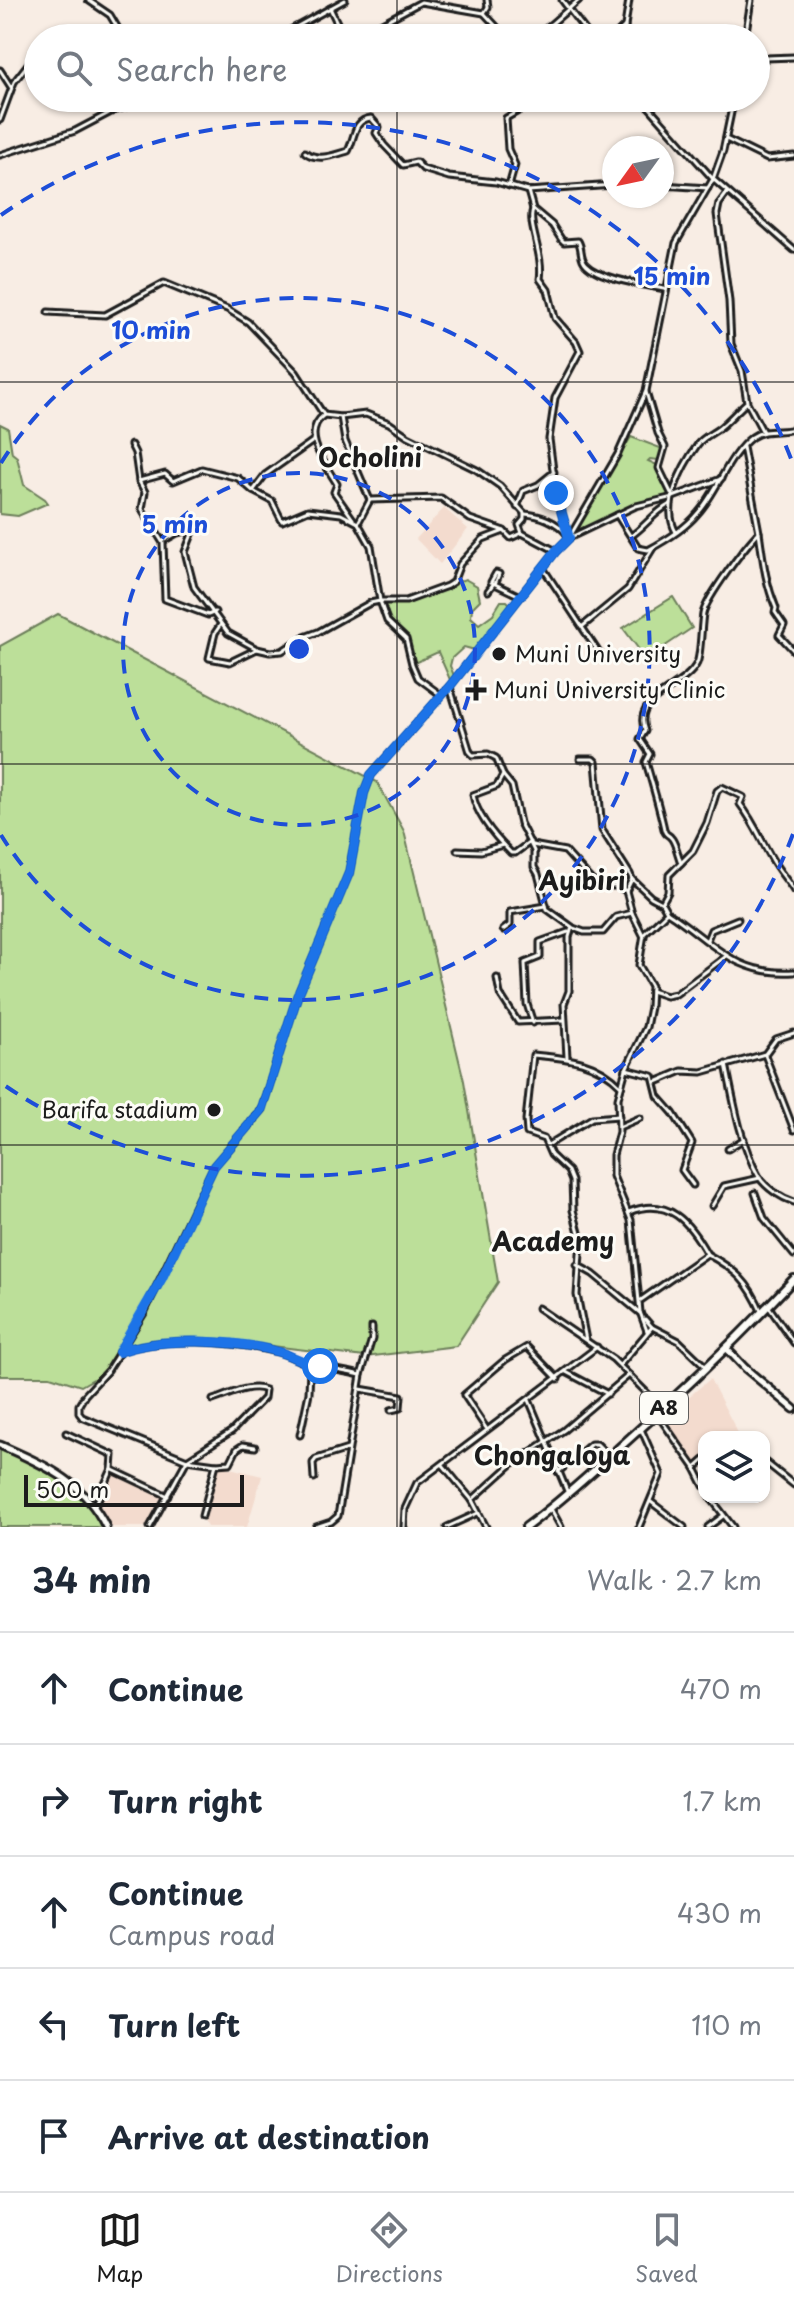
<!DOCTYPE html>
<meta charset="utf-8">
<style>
:root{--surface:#fff;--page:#f2f2f3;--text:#1f2937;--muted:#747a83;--line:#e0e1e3;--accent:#1c1c1c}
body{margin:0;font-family:"Playpen Sans",sans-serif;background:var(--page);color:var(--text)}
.controls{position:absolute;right:24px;bottom:24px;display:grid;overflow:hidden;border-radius:16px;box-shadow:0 2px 6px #0004}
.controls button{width:72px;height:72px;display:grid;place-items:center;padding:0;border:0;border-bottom:2px solid var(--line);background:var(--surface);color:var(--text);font:40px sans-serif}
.compass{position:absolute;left:602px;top:136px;width:72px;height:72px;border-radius:50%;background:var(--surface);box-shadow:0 2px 6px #0004;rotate:237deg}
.scale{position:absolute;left:24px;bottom:20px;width:220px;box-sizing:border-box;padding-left:8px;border:4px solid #1c1c1c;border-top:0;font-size:22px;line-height:28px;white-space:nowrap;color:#1c1c1c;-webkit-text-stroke:6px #fdfcf7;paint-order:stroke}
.stop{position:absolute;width:24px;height:24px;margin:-18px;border:6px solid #1a73e8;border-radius:50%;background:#fff}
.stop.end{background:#1a73e8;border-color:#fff;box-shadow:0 2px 8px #0008}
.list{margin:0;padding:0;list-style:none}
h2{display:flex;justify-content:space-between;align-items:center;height:104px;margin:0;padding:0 32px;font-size:34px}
h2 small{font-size:26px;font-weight:400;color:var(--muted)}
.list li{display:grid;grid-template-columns:52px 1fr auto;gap:24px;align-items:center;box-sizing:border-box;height:112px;padding:0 32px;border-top:2px solid var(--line)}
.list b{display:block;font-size:30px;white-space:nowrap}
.list p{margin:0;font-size:26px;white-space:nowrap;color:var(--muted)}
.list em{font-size:26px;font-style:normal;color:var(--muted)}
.icon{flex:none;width:44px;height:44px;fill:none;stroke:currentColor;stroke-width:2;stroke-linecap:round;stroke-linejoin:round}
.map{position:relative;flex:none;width:794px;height:1527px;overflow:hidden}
.search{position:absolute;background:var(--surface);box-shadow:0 2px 6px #0004;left:24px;right:24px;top:24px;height:88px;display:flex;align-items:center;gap:20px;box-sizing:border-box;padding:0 28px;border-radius:44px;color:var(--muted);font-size:30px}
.sheet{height:664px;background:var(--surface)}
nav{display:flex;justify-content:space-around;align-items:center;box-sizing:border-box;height:112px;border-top:2px solid var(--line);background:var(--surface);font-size:22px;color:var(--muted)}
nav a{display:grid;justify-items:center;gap:4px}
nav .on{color:var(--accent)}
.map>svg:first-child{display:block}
.built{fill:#f3dbce}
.green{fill:#bcdf99;stroke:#6c7e5a;stroke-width:2}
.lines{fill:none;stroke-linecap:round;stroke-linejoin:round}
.street-casing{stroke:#1c1c1c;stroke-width:9}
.secondary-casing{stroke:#1c1c1c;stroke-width:11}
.primary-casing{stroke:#1c1c1c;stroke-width:12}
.street{stroke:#fdfcf7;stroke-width:3}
.secondary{stroke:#fdfcf7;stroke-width:5}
.primary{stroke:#fdfcf7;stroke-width:6}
.route{stroke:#1a73e8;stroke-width:10}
.grid{fill:none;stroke:#1c1c1c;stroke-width:2;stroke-opacity:0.55}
.ring{fill:none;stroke:#1d4ed8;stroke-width:4;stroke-dasharray:14 10}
.poi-dot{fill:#1c1c1c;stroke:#fdfcf7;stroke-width:3}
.labels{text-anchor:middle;stroke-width:6;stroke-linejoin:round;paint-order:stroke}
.shield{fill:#fdfcf7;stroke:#605f5e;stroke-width:2}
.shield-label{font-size:20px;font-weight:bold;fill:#1c1c1c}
.poi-label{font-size:22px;fill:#1c1c1c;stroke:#fdfcf7;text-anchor:start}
.quarter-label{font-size:26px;font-weight:bold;fill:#1c1c1c;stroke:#fdfcf7}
.centre{fill:#1d4ed8;stroke:#fdfcf7;stroke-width:4}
.ring-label{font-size:24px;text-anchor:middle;font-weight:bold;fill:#1d4ed8;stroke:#fdfcf7;stroke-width:6;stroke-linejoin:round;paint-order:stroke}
</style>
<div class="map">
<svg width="794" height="1527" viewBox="0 0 794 1527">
<rect width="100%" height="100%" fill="#f8ede4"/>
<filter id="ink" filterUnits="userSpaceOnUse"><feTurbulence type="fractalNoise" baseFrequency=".0125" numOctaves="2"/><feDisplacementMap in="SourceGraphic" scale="16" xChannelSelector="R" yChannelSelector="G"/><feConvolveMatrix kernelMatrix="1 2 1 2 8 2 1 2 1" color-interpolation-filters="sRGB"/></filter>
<g filter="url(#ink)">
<!-- built -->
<g class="built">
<polygon points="444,508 468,529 440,564 416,539"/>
<polygon points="710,1379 740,1437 704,1437 704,1458 693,1463 662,1419"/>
<polygon points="218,1465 262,1476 247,1527 207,1527 203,1520"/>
<polygon points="113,1471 165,1496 147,1527 108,1527 98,1505"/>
</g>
<!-- green -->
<g class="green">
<polygon points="0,424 8,428 12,453 17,457 24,485 45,499 48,503 18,516 0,514"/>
<polygon points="631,437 663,449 659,460 650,459 648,461 657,465 672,496 633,506 571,536"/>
<polygon points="465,579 477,586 480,600 472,608 471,617 479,624 493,614 501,601 507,601 511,605 475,650 464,647 452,658 450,666 455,678 451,682 438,652 414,663 409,640 393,625 383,601 407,601"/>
<polygon points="673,597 692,628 646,659 623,628"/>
<polygon points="58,614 377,782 404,831 464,1081 498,1282 456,1346 365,1357 255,1344 193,1339 150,1340 115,1353 102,1374 81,1386 50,1376 0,1376 0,646"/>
<path d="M0,1446C46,1467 79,1480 103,1527H0Z"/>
</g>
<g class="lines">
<!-- street casing -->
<g class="street-casing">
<g id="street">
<polyline points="88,0 110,15 123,37 127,38"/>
<polyline points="562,0 591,38"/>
<polyline points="330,8 339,27 349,35 369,30 421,2 484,13 488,7 487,0"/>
<polyline points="484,13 507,38"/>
<polyline points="625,26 626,38"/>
<polyline points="276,38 345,0"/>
<polyline points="535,38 579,0"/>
<polyline points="613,38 625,26 629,0"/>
<polyline points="745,38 751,0"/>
<polyline points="756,54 766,58 794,57"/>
<polyline points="0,70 11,87"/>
<polyline points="641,98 713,179 794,250"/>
<polyline points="0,120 14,82 35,55"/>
<polyline points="726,139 767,159 794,156"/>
<path d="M305,152C317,162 335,155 348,151C355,138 353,120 371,118L379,127L376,133L384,145L403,165L416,162L423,169L449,177L496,182L528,191L614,185"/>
<polyline points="0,155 75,131 113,111 153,98"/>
<polyline points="662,185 708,188"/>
<polyline points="509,186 515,165 508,149 506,118 541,98"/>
<path d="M528,191L533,209L552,225L561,239L564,242L578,241C583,249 579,257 586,264C600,279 644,285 664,289"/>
<polyline points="727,193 719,204 717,214 729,301 731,344 742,371 747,402 763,432"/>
<path d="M533,209C527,224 544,255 540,279L548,290L555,318L576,342L580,351L555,398L549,439L556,493L569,538"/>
<polyline points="48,312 105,315 164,283 227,309 248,322 296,372 324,415 341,417 345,441 370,500 358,523"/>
<polyline points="646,392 658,433 665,447 659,468 673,497"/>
<path d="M324,415C300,433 325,464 337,484L334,492L353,519"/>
<polyline points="341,417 366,414 389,423 408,436 477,470 500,486 524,513 524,519 519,525 522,533"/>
<polyline points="131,445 135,453 139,481 145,492 142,509 163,543 165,599 208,615 215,612"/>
<polyline points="139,481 165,474 173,481 202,469 238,478 253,491 272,501 282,521 308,510 341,514 358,523 371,546 380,601 406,601 447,586 453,582 460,564 483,539 504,531"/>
<polyline points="253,491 265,475 313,441"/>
<polyline points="370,500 441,498 470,519 504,531 511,538 522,533 556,551"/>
<polyline points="517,507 523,491 538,485 554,472"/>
<path d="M525,514C541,515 557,522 567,534"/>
<polyline points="617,515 636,506 673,497 721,479"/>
<path d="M676,532C661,506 681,468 698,444C704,436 716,432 723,425C731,418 738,410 746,403"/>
<path d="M759,532C763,559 765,582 776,608L775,612L784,625L779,635L794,651"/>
<path d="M631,536C646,526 653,513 670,504"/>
<path d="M571,537L617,515L638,548L648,550C665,541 686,528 698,513C718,491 728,455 752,437C765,428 780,433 794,429"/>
<polyline points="163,541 177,533 194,529 185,552 194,587 228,633 257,649 270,652 282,651 302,638 318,632 370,603 380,601 387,621 406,639 412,664 418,678 441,695"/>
<polyline points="543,568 601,656 599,658"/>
<polyline points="488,591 494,583 491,582 496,573 499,574 495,584 520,596"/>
<polyline points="221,624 215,633 209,658 230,662 257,649"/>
<polyline points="583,626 628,589 653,548"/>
<polyline points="450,687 470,752 473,755 488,754 496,758 503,775 512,786 520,823 534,851 534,867 538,874 547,909 572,927 569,937 569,991 564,1004 567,1057"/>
<polyline points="580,759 593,759 596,762 602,830 630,874 632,879 626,891 632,913 644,937"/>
<path d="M503,775L497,786L473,795C477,817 496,838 511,853H515L530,842"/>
<polyline points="532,845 565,851 592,881 607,886 617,886 626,891"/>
<polyline points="457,850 481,851 503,845"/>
<path d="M681,863C678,855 676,845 672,839C667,832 666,837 664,829C659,806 652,783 646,762L650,754L640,739L645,731C631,697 685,689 697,663C701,655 701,624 703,614C706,598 746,545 759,532L743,447"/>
<polyline points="632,879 651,897 662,903"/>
<path d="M667,912L662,903L668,892L669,875L693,851L707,823L717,791L722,787L743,797L740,804C754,822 761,840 772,859C778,870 787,880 794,891"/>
<polyline points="573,928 584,932 603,932 616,917 632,913"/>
<polyline points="503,930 510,925 510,912 546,906"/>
<polyline points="707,940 711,930 738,919"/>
<polyline points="497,978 500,994 518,1022 564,1020"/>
<polyline points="651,991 666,996 676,994 725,957"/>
<polyline points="533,1023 527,1004 525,963 540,957 540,942 568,932"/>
<polyline points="765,1055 794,1130"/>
<path d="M726,1064C733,1099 741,1146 759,1177C767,1189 782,1198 794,1202"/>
<polyline points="626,1069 653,1076 658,1096 673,1113 692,1143 682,1170 693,1185"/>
<polyline points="656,1082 682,1071 702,1072 765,1054 776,1039 794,1033"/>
<polyline points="619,1127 640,1118"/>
<polyline points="548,1145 592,1118 619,1116"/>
<polyline points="728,1149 744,1139"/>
<polyline points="755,1193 764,1218 794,1255"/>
<polyline points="712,1206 724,1186 760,1178"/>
<path d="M629,1212C669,1196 690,1223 707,1254"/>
<polyline points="577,1265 593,1274 640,1313"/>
<path d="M641,1300L707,1254C736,1270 749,1282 762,1313"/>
<polyline points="769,1307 794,1343"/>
<polyline points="538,1308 613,1359 663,1409"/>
<polyline points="645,1319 652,1327 679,1341 707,1368"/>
<path d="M647,1331L640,1312L631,1220L613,1176V1155L619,1132L618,1098L626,1069L646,1027L650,1007L651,986L639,965L644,934L667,912C713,941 733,976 794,972"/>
<path d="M586,1340L577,1295L581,1240L573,1210L572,1181L568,1171L551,1155L544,1139L527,1133L526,1120L533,1055C567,1058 596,1060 621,1086"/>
<path d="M119,1352C161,1336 234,1341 278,1352C290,1355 300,1362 312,1365C328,1369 345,1371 361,1375"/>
<polyline points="620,1365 652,1327"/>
<polyline points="566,1372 608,1394"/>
<polyline points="360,1389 401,1396 400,1408 391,1410"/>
<polyline points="529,1400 567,1491"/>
<polyline points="657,1414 695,1468 704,1486"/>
<polyline points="486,1428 464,1395 505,1360 527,1347 558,1379"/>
<polyline points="66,1433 113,1455 112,1469 95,1506"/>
<polyline points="300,1435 309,1393 310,1368 314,1366"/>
<path d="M187,1460L232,1431L264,1398L265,1390C251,1383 228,1395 213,1400"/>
<polyline points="187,1460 216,1464 202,1516"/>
<polyline points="764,1461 794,1485"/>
<polyline points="216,1464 230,1463 237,1449 243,1445 255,1447"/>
<polyline points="443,1465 472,1500 486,1527"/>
<polyline points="695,1468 704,1460"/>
<polyline points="113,1470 168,1496"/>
<polyline points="558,1472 591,1444 597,1444 610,1457"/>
<polyline points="314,1478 313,1463 316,1459 348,1449"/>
<polyline points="710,1497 733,1527"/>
<polyline points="472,1500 512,1464 564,1430 629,1375"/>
<polyline points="651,1502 684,1527"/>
<polyline points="551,1509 561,1527"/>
<polyline points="150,1527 187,1460 82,1417 79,1413 79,1405 85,1395 108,1370 144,1313 214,1166 261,1111 297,997 349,873 364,793 371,775 450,686 556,551 569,538 618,454 646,391 676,243 713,179 723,151 734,98"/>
<polyline points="316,1527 331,1522 338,1516 361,1375 372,1339 372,1327"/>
<polyline points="404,1527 405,1509 417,1483 597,1347"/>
<polyline points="447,1527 478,1513"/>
<polyline points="639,1527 661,1474 641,1429"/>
<polyline points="708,1527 723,1516"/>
</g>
</g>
<!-- secondary casing -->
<g class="secondary-casing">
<g id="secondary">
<polyline points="727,1349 745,1368 794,1409"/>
<path d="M0,1445C44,1465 83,1480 106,1527"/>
</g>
</g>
<!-- primary casing -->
<g class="primary-casing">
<path id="primary" d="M526,1527C559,1503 588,1476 619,1448C680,1394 738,1338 794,1279"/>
</g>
<!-- street -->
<use href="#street" class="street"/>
<!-- secondary -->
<use href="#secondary" class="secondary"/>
<!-- primary -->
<use href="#primary" class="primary"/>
</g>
</g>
<g class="lines" filter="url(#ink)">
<!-- route -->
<path class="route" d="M320,1366C305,1364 293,1356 279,1352C236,1340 160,1336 119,1352L162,1278L214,1166L261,1111L297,997L349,873L364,793L371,775L450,686L556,551L569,538L556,493"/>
</g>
<!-- grid -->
<path class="grid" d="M397,0V38M397,98V1527M0,382H794M0,764H794M0,1145H794"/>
<!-- distance rings -->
<g class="ring">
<circle cx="299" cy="649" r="176"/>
<path d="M1 463A351 351 0 1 1 1 835"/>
<path d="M793 834A527 527 0 0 1 1 1083M1 215A527 527 0 0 1 793 464"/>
</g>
<!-- markers -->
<g class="poi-dot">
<circle cx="499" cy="654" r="8"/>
<path d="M472 678h8v8h8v8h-8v8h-8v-8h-8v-8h8z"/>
<circle cx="214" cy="1110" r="8"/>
</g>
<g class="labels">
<!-- shield labels -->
<rect class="shield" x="640" y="1392" width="48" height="32" rx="6"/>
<g class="shield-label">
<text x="664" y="1415">A8</text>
</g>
<!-- poi labels -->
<g class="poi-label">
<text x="515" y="662">Muni University</text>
<text x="494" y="698">Muni University Clinic</text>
<text x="198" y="1118" text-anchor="end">Barifa stadium</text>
</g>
<!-- quarter labels -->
<g class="quarter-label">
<text x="370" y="467">Ocholini</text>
<text x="582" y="890">Ayibiri</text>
<text x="553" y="1251">Academy</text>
<text x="552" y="1465">Chongaloya</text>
</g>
</g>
<circle cx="299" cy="649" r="12" class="centre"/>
<g class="ring-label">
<text x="672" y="285">15 min</text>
<text x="151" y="339">10 min</text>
<text x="175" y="533">5 min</text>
</g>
</svg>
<div class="controls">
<button><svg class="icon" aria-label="layers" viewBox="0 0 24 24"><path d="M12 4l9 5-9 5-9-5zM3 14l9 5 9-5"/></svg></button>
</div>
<svg class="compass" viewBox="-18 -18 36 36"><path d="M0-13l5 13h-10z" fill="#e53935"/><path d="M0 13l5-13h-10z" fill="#747a83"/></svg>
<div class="scale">500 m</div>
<div class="stop" style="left:320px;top:1366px"></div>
<div class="stop end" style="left:556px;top:493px"></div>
<div class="search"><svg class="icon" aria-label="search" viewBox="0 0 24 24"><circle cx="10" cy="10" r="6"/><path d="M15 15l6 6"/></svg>Search here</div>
</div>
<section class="sheet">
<h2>34 min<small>Walk · 2.7 km</small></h2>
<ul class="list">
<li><svg class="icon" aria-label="ahead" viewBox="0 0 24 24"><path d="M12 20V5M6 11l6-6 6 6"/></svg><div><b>Continue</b></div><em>470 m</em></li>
<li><svg class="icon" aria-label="right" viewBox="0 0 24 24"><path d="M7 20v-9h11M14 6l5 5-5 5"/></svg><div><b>Turn right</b></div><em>1.7 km</em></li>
<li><svg class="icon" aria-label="ahead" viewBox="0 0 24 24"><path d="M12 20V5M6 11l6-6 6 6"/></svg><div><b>Continue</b><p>Campus road</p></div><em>430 m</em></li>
<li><svg class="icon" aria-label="left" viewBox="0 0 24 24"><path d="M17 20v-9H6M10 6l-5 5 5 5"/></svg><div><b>Turn left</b></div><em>110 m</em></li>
<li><svg class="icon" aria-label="arrive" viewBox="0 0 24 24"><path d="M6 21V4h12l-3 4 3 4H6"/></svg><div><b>Arrive at destination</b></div></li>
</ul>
</section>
<nav>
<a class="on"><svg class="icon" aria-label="map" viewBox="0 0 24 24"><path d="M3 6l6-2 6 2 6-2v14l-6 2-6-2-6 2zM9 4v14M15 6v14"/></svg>Map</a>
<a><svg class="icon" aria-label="directions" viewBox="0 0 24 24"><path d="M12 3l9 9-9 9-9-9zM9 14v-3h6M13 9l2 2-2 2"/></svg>Directions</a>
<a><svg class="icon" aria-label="saved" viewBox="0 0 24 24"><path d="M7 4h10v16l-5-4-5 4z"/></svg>Saved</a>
</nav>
